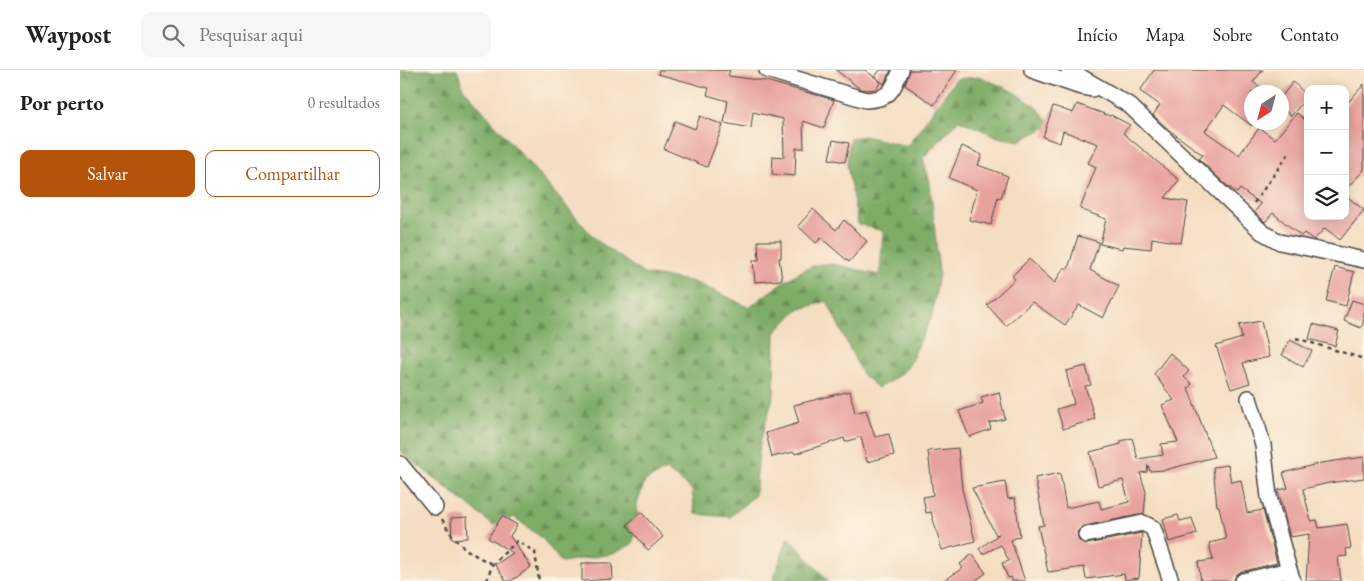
<!DOCTYPE html>
<html lang="pt">
<meta charset="utf-8">
<style>
:root{--surface:#fff;--page:#f6f6f6;--text:#202124;--muted:#757577;--line:#e0e0e0;--accent:#b45309}
body{margin:0;font-family:"EB Garamond",serif;background:var(--page);color:var(--text)}
.controls{position:absolute;right:15px;top:15px;display:grid;overflow:hidden;border-radius:10px;box-shadow:0 2px 12px #0003}
.controls button{width:45px;height:45px;display:grid;place-items:center;padding:0;border:0;border-bottom:1px solid var(--line);background:var(--surface);color:var(--text);font:25px sans-serif}
.compass{position:absolute;left:844px;top:15px;width:45px;height:45px;border-radius:50%;background:var(--surface);box-shadow:0 2px 12px #0003;rotate:216deg}
.list{margin:0;padding:0;list-style:none}
h2{display:flex;justify-content:space-between;align-items:center;height:65px;margin:0;padding:0 20px;font-size:21px}
h2 small{font-size:16px;font-weight:400;color:var(--muted)}
.actions{display:flex;gap:10px;padding:15px 20px}
.actions a{flex:1;padding:11px 0;border:1px solid var(--accent);border-radius:10px;text-align:center;font-size:18px;color:var(--accent)}
.actions .main{background:var(--accent);color:#fff}
.icon{flex:none;width:28px;height:28px;fill:none;stroke:currentColor;stroke-width:2;stroke-linecap:round;stroke-linejoin:round}
.map{position:relative;flex:none;width:964px;height:511px;overflow:hidden}
header{display:flex;align-items:center;gap:30px;box-sizing:border-box;height:70px;padding:0 25px;background:var(--surface);border-bottom:1px solid var(--line)}
header strong{font-size:24px}
nav{display:flex;gap:28px;margin-inline-start:auto;font-size:18px}
.search{width:350px;height:45px;background:var(--page);display:flex;align-items:center;gap:12px;box-sizing:border-box;padding:0 18px;border-radius:10px;color:var(--muted);font-size:19px}
main{display:flex}
aside{flex:1;background:var(--surface)}
.map>svg:first-child{display:block}
.forest{fill:url(#forest-firs);stroke:#546c48}
.building{fill:#e8a29d}
.lines{fill:none;stroke-linecap:round;stroke-linejoin:round}
.minor-casing{stroke:#494642;stroke-width:18}
.path{stroke:#494642;stroke-width:2.5;stroke-dasharray:4 4;stroke-linecap:butt}
.minor{stroke:#fff;stroke-width:15}
</style>
<header>
<strong>Waypost</strong>
<div class="search"><svg class="icon" aria-label="search" viewBox="0 0 24 24"><circle cx="10" cy="10" r="6"/><path d="M15 15l6 6"/></svg>Pesquisar aqui</div>
<nav><a>Início</a><a>Mapa</a><a>Sobre</a><a>Contato</a></nav>
</header>
<main>
<aside>
<h2>Por perto<small>0 resultados</small></h2>
<ul class="list">
</ul>
<div class="actions"><a class="main">Salvar</a><a>Compartilhar</a></div>
</aside>
<div class="map">
<svg width="964" height="511" viewBox="0 0 964 511">
<defs>
<pattern id="forest-firs" width="22" height="20" patternUnits="userSpaceOnUse" patternTransform="scale(1.25)"><rect width="22" height="20" fill="#7dac66"/><path d="M5 1l3.5 6h-7zM16 11l3.5 6h-7z" fill="#678c54"/></pattern>
</defs>
<rect width="100%" height="100%" fill="#fcf5e5"/>
<filter id="ink" filterUnits="userSpaceOnUse"><feTurbulence type="fractalNoise" baseFrequency=".02" numOctaves="2"/><feDisplacementMap in="SourceGraphic" scale="10" xChannelSelector="R" yChannelSelector="G"/><feConvolveMatrix kernelMatrix="1 2 1 2 8 2 1 2 1" color-interpolation-filters="sRGB"/></filter>
<filter id="wash" filterUnits="userSpaceOnUse"><feTurbulence type="fractalNoise" baseFrequency=".0096" numOctaves="4" result="noise"/><feDisplacementMap in="SourceGraphic" scale="20" xChannelSelector="R" yChannelSelector="G"/><feGaussianBlur stdDeviation="1.12" result="paint"/><feColorMatrix in="noise" values="0 0 0 0 0 0 0 0 0 0 0 0 0 0 0 0 0 1.4 0 .05"/><feComposite in="paint" operator="in"/></filter>
<g filter="url(#wash)">
<rect width="100%" height="100%" fill="#f4ddc1"/>
<!-- forest -->
<g class="forest">
<path d="M0,0H57L63,18L195,169L244,204L291,211L328,227L349,238C365,225 402,196 422,194C438,192 464,203 480,205L483,161L458,154L447,95L450,68L464,66L507,76L556,9L581,7L612,21L637,37L651,55L619,71L598,67L559,50L523,88L530,112L539,203L532,246L508,297L494,309L478,318L462,304L427,231L397,240L375,263L374,324L360,373L355,425L330,447L295,444L292,420L266,400L245,411L237,434L238,455L232,474L213,484L161,492L142,468L114,447L93,455L0,381Z"/>
<polygon points="388,467 423,505 428,511 373,511"/>
</g>
<g id="blocks">
<!-- building -->
<g class="building">
<polygon points="259,0 330,0 328,6 366,11 434,30 424,58 403,51 404,78 396,78 395,106 372,104 373,86 384,87 383,49 353,42 351,58 324,53 328,31 307,25 309,18 258,4"/>
<polygon points="436,0 465,0 481,12 476,19 467,20 460,19"/>
<polygon points="480,0 491,0 484,14 475,7"/>
<polygon points="510,0 557,0 534,35 505,15"/>
<polygon points="754,0 863,0 853,12 867,22 852,22 852,56 824,35 805,61 839,85 859,58 875,69 897,43 908,52 908,146 945,146 945,125 964,140 940,170 925,158 914,170 904,163 901,166 873,143 865,152 854,142 861,134 840,119 837,123 825,114 799,89 803,85 769,60 753,45 760,35 740,21"/>
<polygon points="893,12 908,26 891,46 882,38 882,26"/>
<polygon points="964,14 964,100 945,120 945,36"/>
<polygon points="677,34 710,46 711,45 730,55 723,63 779,110 765,128 788,132 781,173 752,168 751,179 723,176 722,179 700,174 706,149 680,139 696,97 688,93 698,74 663,61 660,73 643,67 653,36 673,43"/>
<polygon points="300,46 323,55 307,97 264,79 275,51 295,59"/>
<polygon points="433,70 449,73 445,92 429,89"/>
<polygon points="562,76 582,85 578,95 608,106 601,128 598,127 591,155 569,150 577,120 549,108"/>
<polygon points="413,139 436,160 444,150 467,171 449,192 421,168 416,173 398,156"/>
<polygon points="678,166 699,172 690,200 719,216 703,248 679,235 665,255 632,232 606,256 587,235 615,209 612,206 629,189 655,213 664,197 668,199"/>
<polygon points="358,171 381,171 381,188 379,188 382,210 355,212 353,190 359,190"/>
<polygon points="935,197 954,202 946,236 926,231"/>
<polygon points="952,230 964,234 964,250 961,258 944,251"/>
<polygon points="861,251 869,287 843,293 850,313 831,319 816,276 842,268 839,255"/>
<polygon points="913,254 939,261 935,276 909,269"/>
<polygon points="890,270 912,281 903,297 882,285"/>
<polygon points="770,283 789,301 784,307 792,314 788,318 814,387 765,400 750,401 748,395 747,402 740,403 746,422 744,444 684,456 677,462 679,471 687,474 742,463 739,508 725,510 724,504 686,509 684,497 648,502 638,456 644,455 635,408 660,403 666,438 699,431 701,439 729,432 723,410 698,416 690,382 721,374 721,371 732,368 738,389 763,385 761,374 778,372 762,335 774,330 754,304"/>
<polygon points="686,296 691,315 685,316 695,349 663,359 657,339 674,334 666,301"/>
<polygon points="450,321 455,343 466,340 475,367 489,364 494,385 467,392 461,367 445,372 444,368 395,384 394,382 372,387 366,363 399,353 394,335"/>
<polygon points="599,322 605,349 589,353 591,359 569,367 559,341 583,333 581,327"/>
<polygon points="558,378 562,419 575,471 542,480 531,442 526,443 523,427 533,425 528,381"/>
<polygon points="964,387 964,408 929,413 903,419 911,451 917,450 919,458 947,454 951,478 946,479 947,486 938,487 941,511 906,511 909,464 890,467 878,420 888,418 883,403 921,393"/>
<polygon points="828,395 831,412 841,410 847,443 863,440 877,493 840,502 836,505 834,511 801,511 798,492 813,490 809,473 826,469 819,436 817,436 813,397"/>
<polygon points="605,412 608,429 615,428 620,466 611,470 625,511 612,511 611,507 608,508 602,493 609,491 601,475 583,484 579,479 599,464 596,465 572,418"/>
<polygon points="241,442 263,467 248,480 227,455"/>
<polygon points="778,445 780,451 792,448 797,464 769,472 763,449"/>
<polygon points="102,446 117,455 110,466 131,497 111,511 106,511 95,495 113,483 88,468"/>
<polygon points="67,447 68,468 52,469 51,448"/>
<polygon points="572,484 586,503 575,511 543,511 563,498 560,494"/>
<polygon points="182,493 212,493 213,509 182,511"/>
</g>
</g>
</g>
<g filter="url(#ink)">
<use href="#blocks" fill-opacity="0" stroke="#494642" stroke-width="1"/>
<g class="lines">
<!-- minor casing -->
<g class="minor-casing">
<g id="minor">
<path d="M367,0L466,30C490,29 492,21 501,0"/>
<polyline points="632,0 678,16 692,19"/>
<polyline points="669,0 729,35 862,162 880,172 964,190"/>
<polyline points="849,328 863,375 869,427 889,500"/>
<polyline points="0,394 35,437"/>
<polyline points="686,465 743,453 753,458 771,511"/>
<polyline points="843,511 889,500 893,511"/>
</g>
</g>
<!-- path -->
<g class="path">
<polyline points="854,133 889,83"/>
<polyline points="896,268 964,289"/>
<path d="M42,449C56,475 66,481 92,494"/>
<polyline points="87,511 92,495 117,471 135,482 139,511"/>
</g>
<!-- minor -->
<use href="#minor" class="minor"/>
</g>
</g>
</svg>
<div class="controls">
<button>+</button>
<button>−</button>
<button><svg class="icon" aria-label="layers" viewBox="0 0 24 24"><path d="M12 4l9 5-9 5-9-5zM3 14l9 5 9-5"/></svg></button>
</div>
<svg class="compass" viewBox="-18 -18 36 36"><path d="M0-13l5 13h-10z" fill="#e53935"/><path d="M0 13l5-13h-10z" fill="#757577"/></svg>
</div>
</main>
